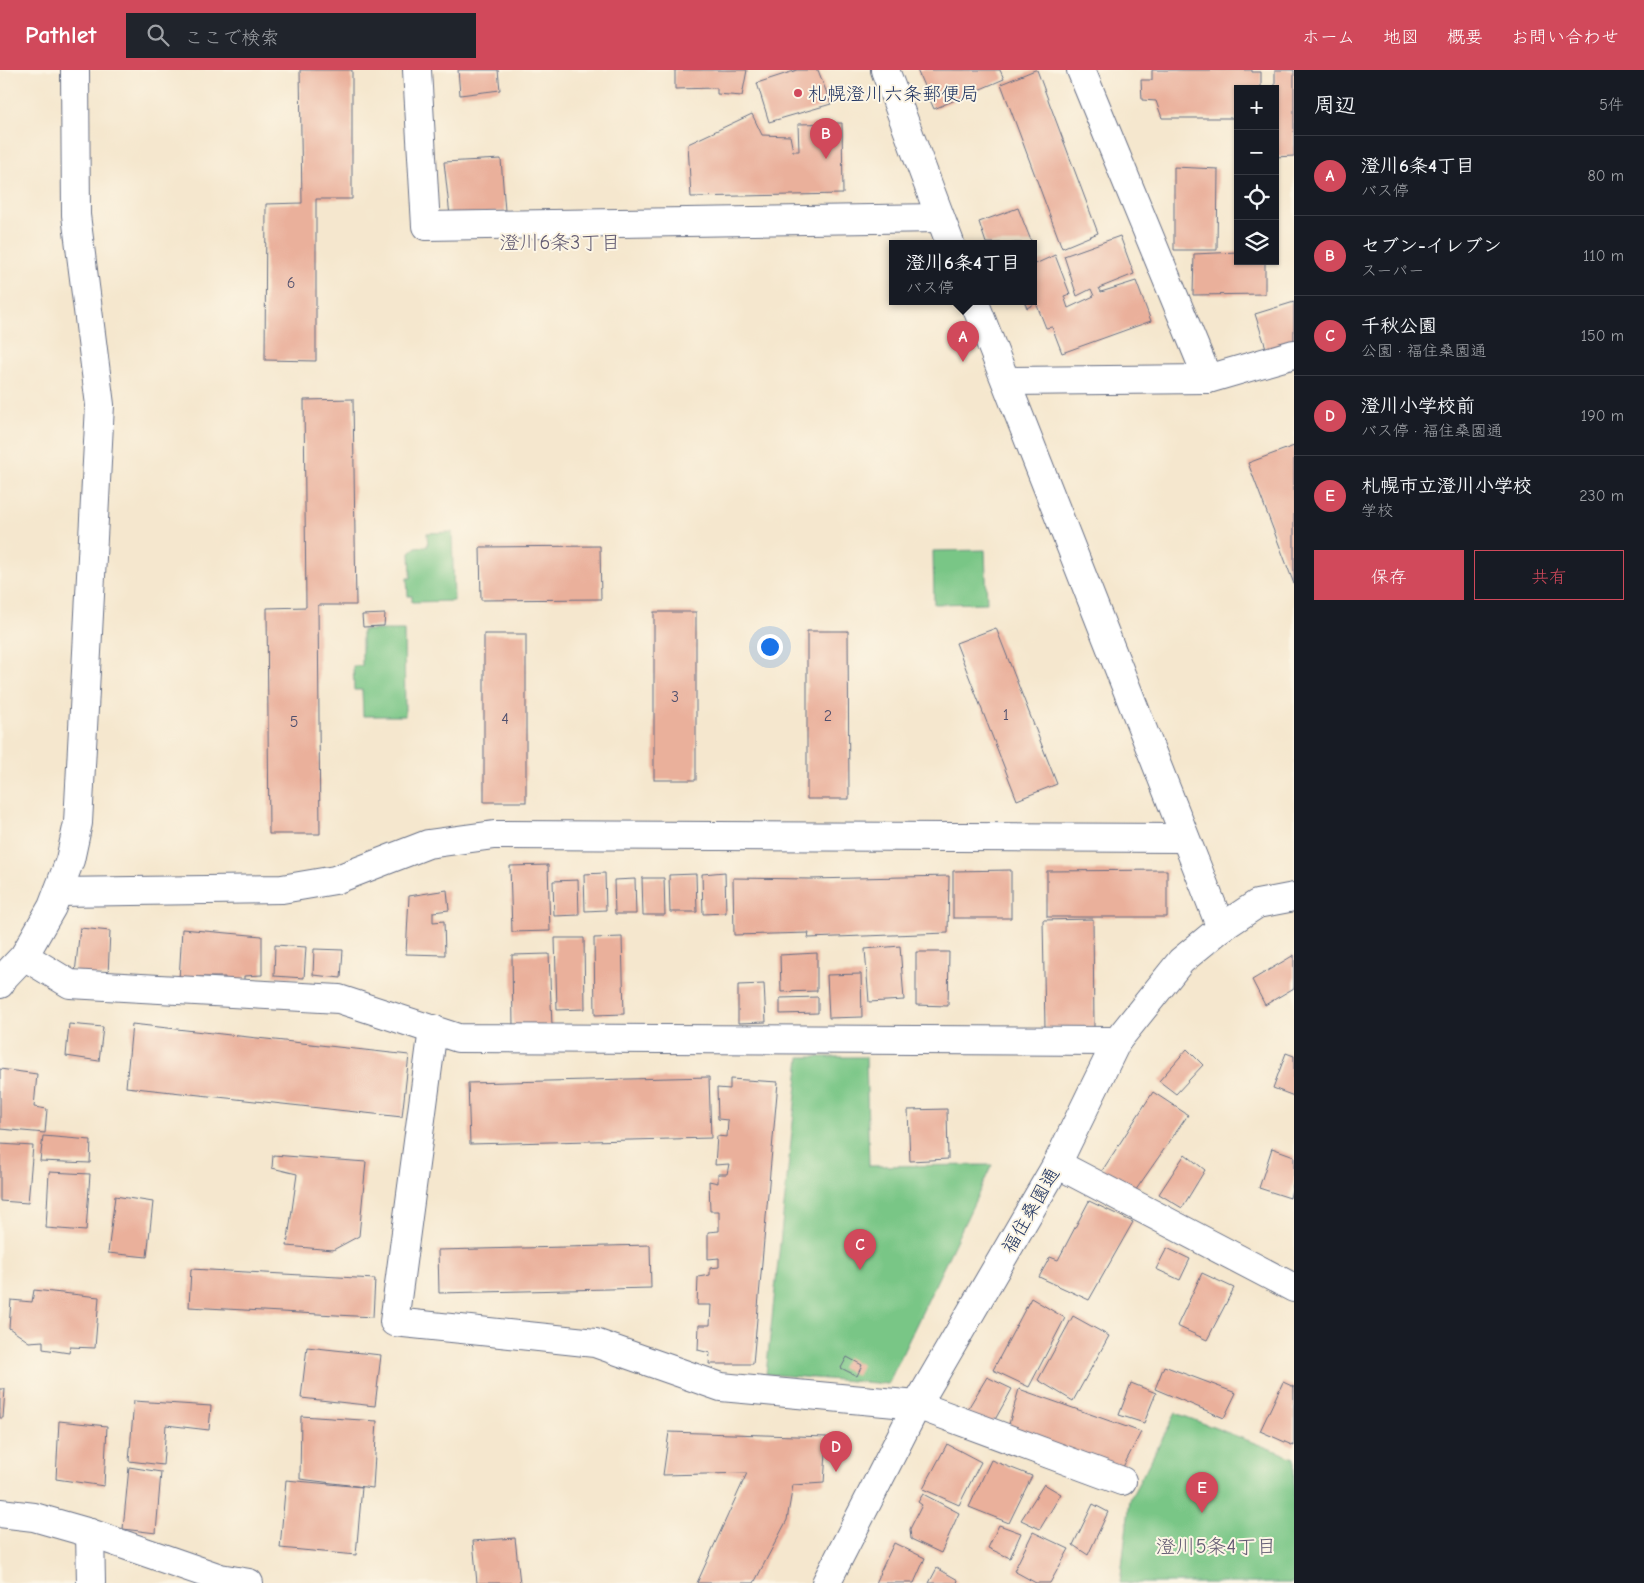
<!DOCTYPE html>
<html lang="ja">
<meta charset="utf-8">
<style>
:root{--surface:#171b24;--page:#20242c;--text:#f1f3f6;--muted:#9ea1a6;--line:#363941;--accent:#d1495b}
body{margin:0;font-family:"Comic Neue","Klee One",sans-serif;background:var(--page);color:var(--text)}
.controls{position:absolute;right:15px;top:15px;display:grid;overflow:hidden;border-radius:0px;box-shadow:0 1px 4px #0004}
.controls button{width:45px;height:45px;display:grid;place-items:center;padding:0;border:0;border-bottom:1px solid var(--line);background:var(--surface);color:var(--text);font:25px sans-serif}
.you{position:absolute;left:769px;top:576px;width:18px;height:18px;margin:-12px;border:4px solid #fff;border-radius:50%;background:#1a73e8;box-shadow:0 0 0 8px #1a73e833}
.badge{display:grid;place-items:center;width:32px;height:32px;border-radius:50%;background:var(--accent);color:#fff;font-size:16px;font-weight:700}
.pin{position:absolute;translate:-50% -41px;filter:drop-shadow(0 1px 2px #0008)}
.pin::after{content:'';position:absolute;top:26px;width:18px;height:15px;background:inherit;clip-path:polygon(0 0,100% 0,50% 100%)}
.popup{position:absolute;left:889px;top:170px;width:148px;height:65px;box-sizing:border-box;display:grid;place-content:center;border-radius:0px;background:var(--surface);filter:drop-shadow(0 1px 4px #0005);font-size:16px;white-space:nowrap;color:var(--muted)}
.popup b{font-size:19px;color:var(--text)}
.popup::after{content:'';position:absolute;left:50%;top:100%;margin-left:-10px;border:10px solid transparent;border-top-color:var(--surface)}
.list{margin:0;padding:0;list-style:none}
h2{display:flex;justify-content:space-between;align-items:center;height:65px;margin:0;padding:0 20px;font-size:21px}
h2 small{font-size:16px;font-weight:400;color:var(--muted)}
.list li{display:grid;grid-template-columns:32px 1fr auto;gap:15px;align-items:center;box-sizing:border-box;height:80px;padding:0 20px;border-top:1px solid var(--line)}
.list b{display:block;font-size:19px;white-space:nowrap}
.list p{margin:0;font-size:16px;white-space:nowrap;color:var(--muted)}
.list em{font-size:16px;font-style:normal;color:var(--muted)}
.actions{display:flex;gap:10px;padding:15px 20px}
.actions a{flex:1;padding:11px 0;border:1px solid var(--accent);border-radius:0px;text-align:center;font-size:18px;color:var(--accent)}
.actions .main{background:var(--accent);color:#fff}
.icon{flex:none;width:28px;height:28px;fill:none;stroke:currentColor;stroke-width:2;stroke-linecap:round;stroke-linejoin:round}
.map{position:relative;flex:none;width:1294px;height:1513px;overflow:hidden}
header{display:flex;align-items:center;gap:30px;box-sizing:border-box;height:70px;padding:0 25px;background:var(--accent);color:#fff}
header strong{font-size:24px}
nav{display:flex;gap:28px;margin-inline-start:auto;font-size:18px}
.search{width:350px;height:45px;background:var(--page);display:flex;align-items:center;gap:12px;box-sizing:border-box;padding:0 18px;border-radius:0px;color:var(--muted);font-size:19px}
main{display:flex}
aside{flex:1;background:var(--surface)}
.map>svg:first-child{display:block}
.green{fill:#79c686;stroke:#4a7a72}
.building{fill:#eab09b}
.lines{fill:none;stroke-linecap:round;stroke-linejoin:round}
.minor-casing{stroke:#676f85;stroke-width:30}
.minor{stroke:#fff;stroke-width:28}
.poi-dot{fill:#d1495b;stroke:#fcf5e5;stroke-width:2}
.labels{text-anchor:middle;stroke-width:4;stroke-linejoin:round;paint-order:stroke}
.number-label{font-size:16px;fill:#4f4f6d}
.poi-label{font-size:19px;fill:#1b2f5e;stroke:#fcf5e5;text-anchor:start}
.street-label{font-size:19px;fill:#1b2f5e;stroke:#fcf5e5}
.neighbourhood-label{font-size:20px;fill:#635c73;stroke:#fcf5e5}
</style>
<header>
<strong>Pathlet</strong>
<div class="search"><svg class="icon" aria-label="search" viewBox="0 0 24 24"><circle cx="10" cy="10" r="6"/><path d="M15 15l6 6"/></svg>ここで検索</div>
<nav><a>ホーム</a><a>地図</a><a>概要</a><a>お問い合わせ</a></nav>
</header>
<main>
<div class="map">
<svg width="1294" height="1513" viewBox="0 0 1294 1513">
<rect width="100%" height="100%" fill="#fcf5e5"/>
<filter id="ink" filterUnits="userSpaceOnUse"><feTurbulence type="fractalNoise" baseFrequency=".02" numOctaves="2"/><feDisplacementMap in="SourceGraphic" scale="10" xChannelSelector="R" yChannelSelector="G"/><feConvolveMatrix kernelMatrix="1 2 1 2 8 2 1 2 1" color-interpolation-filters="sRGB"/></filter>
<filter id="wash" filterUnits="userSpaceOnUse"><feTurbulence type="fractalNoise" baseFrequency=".0096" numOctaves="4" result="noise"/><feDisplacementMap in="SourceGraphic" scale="20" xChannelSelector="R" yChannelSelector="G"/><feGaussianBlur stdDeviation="1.12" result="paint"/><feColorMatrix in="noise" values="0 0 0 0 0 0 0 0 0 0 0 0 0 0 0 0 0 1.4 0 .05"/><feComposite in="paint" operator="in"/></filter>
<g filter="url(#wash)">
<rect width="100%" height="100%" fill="#f5e7ce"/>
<!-- green -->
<g class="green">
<polygon points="452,462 454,531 412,532 412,526 408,526 407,508 411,508 410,482 416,477 428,476 427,463"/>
<polygon points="985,480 987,533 934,534 933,481"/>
<polygon points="362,560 404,560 405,646 363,646 362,620 354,620 353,596 362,596"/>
<polygon points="800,987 866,987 869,1096 992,1095 888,1314 766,1304"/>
<polygon points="1176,1343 1294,1388 1294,1513 1120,1513 1130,1429"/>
</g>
<g id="blocks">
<!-- building -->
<g class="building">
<polygon points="300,0 352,0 352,129 316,129 316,291 265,290 266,134 302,133"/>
<polygon points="458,0 498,0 500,20 460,25"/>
<polygon points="675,0 747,0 742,26 717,24 717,18 675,19"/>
<polygon points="797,0 818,0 831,34 769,52 757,13"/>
<polygon points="917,0 1000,0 1004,9 934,39"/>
<polygon points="1035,0 1037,0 1098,163 1062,178 1001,14"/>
<polygon points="1152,0 1252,0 1252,2 1261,2 1261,19 1238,19 1238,48 1162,48 1156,31 1142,30 1141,10 1152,10"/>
<polygon points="1275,0 1294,0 1294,86 1275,87"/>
<polygon points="752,44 762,65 790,66 793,81 799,81 798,54 842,53 843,124 691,127 688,74"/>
<polygon points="501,89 505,141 450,146 444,92"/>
<polygon points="1174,97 1218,99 1217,180 1174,180"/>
<polygon points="1018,138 1032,173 986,173 979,152"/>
<polygon points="1120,166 1134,204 1099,218 1101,222 1136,211 1151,251 1062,283 1052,257 1046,258 1036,233 1027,238 1024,231 1033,231 1033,195 1055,185 1070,224 1064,226 1068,238 1094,226 1091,219 1077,226 1064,186"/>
<polygon points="1238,182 1238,191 1265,191 1265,224 1193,225 1194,184"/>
<polygon points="1294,232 1294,273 1267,281 1255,244"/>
<polygon points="353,329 356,535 318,535 320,764 269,764 267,538 306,537 304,330"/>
<polygon points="1294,376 1294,514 1248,393"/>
<polygon points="600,476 601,529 481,530 480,477"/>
<rect x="654" y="542" width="42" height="168"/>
<polygon points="385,544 384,556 363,557 362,545"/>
<polygon points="996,558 1057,714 1017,730 956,573"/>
<polygon points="807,561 848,561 849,729 807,729"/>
<rect x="484" y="564" width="42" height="168"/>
<polygon points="548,795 550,861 512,862 510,796"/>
<polygon points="1011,800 1011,848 953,848 953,801"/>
<polygon points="1167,800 1167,847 1047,847 1047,801"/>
<polygon points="725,802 726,843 703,844 702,804"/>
<polygon points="605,803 606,840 585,841 584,804"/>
<polygon points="696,804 697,842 670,842 669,805"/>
<polygon points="949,806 948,863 808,868 809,863 734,865 733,808 811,809"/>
<polygon points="642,808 664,808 665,845 643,845"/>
<polygon points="635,809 636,844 615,844 614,810"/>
<polygon points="578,810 579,845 554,846 553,811"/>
<polygon points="447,820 449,840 433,842 433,852 444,851 445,885 406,884 409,826"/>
<polygon points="1093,849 1094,957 1045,958 1043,850"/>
<polygon points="80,858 110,861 108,906 75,903"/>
<polygon points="182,859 262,866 262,905 244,906 244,914 225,913 225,907 199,907 198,912 179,910"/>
<polygon points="622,867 624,944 595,945 594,868"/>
<polygon points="555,868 584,868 585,939 557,940"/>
<polygon points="275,875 306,877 304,908 274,906"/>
<polygon points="900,876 904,930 869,932 865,879"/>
<polygon points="314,879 343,880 341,908 313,905"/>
<polygon points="916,882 949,882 948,936 916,935"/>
<polygon points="817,883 817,921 781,922 780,885"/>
<polygon points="549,884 552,956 513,957 512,885"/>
<polygon points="1294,885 1294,918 1265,935 1252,910"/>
<polygon points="861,904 862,947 829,948 827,905"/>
<polygon points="764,914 766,952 738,953 738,915"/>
<polygon points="818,927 818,943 780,944 780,928"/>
<polygon points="69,954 103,957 99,991 66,986"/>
<polygon points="132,954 409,985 402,1047 126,1017"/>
<polygon points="1187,979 1203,995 1176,1024 1159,1011"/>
<polygon points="1286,983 1294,986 1294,1026 1273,1018"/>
<polygon points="0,999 37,1004 34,1037 47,1039 45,1063 0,1059"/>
<polygon points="709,1007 711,1068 470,1074 468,1013"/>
<polygon points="730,1009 778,1012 753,1294 709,1294 710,1283 698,1280 699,1255 710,1255 711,1235 697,1235 698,1207 710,1205 710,1198 719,1197 719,1188 708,1189 708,1162 719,1161 719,1141 710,1141 709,1111 718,1113 718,1104 727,1104 729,1094 715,1095 717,1066 727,1067 728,1050 718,1049 717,1018 730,1019"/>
<polygon points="1153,1022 1188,1045 1133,1124 1100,1104"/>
<polygon points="947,1039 948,1089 910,1091 908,1040"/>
<polygon points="43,1066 91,1070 90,1093 40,1091"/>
<polygon points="0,1074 33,1076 28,1133 0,1131"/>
<polygon points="1272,1078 1294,1086 1294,1110 1290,1128 1259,1118"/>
<polygon points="1185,1084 1205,1100 1182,1138 1159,1124"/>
<polygon points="273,1085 366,1092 359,1166 333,1180 287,1176 297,1104 272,1098"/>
<polygon points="49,1102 90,1104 86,1161 46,1158"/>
<polygon points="115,1126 153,1132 147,1187 108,1183"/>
<polygon points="1089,1131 1133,1152 1089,1230 1039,1207 1050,1187 1058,1190"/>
<polygon points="650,1175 651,1218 439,1223 438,1180"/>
<polygon points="1167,1178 1190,1189 1180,1210 1156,1199"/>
<polygon points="191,1199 375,1209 373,1247 189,1237"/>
<polygon points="1202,1203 1234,1218 1207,1270 1177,1256"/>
<polygon points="34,1220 99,1227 95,1278 70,1277 69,1283 43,1279 43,1271 29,1272 9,1258 11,1230 32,1232"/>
<polygon points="1031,1228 1065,1248 1029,1317 993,1300"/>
<polygon points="1073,1246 1109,1266 1073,1331 1038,1310"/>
<polygon points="307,1277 381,1285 375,1336 301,1328"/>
<polygon points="847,1287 862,1295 857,1306 841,1298"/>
<polygon points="1164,1296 1236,1323 1224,1348 1155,1319"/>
<polygon points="987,1307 1012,1319 992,1355 966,1342"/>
<polygon points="1283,1312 1294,1317 1294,1376 1260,1361"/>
<polygon points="1131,1313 1156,1323 1144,1353 1119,1345"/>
<polygon points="0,1319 5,1319 3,1348 0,1348"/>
<polygon points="1019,1319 1141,1362 1123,1397 1007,1361"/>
<polygon points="134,1331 211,1336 209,1360 166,1355 163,1395 129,1391"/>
<polygon points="301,1346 377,1351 373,1418 300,1409"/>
<polygon points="59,1351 107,1356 104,1416 56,1409"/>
<polygon points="669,1362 827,1367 824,1413 793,1415 787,1450 754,1513 697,1513 747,1403 663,1405"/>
<polygon points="947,1374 981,1392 959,1435 923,1419"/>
<polygon points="991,1390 1032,1406 1009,1453 969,1437"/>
<polygon points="129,1397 161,1402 156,1463 123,1459"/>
<polygon points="286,1410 362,1417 356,1485 280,1478"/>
<polygon points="1044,1414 1061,1424 1040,1459 1021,1450"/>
<polygon points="923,1424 959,1443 941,1483 911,1469 910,1459 922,1435 918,1432"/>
<polygon points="1093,1434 1108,1442 1088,1485 1073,1475"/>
<polygon points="999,1455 1021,1463 1010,1488 988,1478"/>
<polygon points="1033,1462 1069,1479 1050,1513 1036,1513 1014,1501"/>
<polygon points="515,1468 520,1513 477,1513 473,1471"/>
<polygon points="894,1473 925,1488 914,1513 875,1513"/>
<polygon points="937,1498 958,1510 957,1513 929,1513"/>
</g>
</g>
</g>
<g filter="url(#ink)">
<use href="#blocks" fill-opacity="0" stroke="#676f85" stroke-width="1"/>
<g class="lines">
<!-- minor casing -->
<g class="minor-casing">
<g id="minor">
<polyline points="417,0 426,156 940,148"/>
<polyline points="885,0 950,173"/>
<polyline points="974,231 1221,858"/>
<polyline points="1208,309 1294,284"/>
<polyline points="1006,311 1208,309 1081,0"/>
<polyline points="58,822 282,819 335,810 428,774 494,765 1185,768"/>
<polyline points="24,886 70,914 339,929 458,968 1117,971"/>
<polyline points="0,914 4,907 24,886 52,837 70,790 78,753 100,335 76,145 75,0"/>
<polyline points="433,959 394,1252 595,1273 721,1317 917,1335 1122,1411"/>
<polyline points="1057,1094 1294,1218"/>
<polyline points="0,1443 34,1447 90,1463 220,1508 249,1513"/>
<polyline points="90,1463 91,1513"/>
<polyline points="826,1513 917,1335 1057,1094 1117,971 1181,891 1221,858 1257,834 1294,827"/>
</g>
</g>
<!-- minor -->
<use href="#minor" class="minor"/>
</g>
</g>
<!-- markers -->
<circle class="poi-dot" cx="798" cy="23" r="5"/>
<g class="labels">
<!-- number labels -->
<g class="number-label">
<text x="291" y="218">6</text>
<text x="675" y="632">3</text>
<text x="1006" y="650">1</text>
<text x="828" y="651">2</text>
<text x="505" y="654">4</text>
<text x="294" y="657">5</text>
</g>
<!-- poi labels -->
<g class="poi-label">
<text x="808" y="30">札幌澄川六条郵便局</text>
</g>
<!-- street labels -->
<g class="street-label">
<text transform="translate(1030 1140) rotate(-60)" y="7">福住桑園通</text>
</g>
<!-- neighbourhood labels -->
<g class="neighbourhood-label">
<text x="560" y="179">澄川6条3丁目</text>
<text x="1216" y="1483">澄川5条4丁目</text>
</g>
</g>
</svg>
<div class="controls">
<button>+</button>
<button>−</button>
<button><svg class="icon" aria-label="locate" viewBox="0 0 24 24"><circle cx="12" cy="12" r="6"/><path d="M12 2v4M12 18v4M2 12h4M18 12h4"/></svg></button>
<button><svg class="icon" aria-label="layers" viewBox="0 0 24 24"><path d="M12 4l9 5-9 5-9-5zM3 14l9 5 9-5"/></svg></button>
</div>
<div class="you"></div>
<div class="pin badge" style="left:963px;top:292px">A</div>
<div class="popup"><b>澄川6条4丁目</b>バス停</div>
<div class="pin badge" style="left:826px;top:89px">B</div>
<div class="pin badge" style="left:860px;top:1200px">C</div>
<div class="pin badge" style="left:836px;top:1402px">D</div>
<div class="pin badge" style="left:1202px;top:1443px">E</div>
</div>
<aside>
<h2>周辺<small>5件</small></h2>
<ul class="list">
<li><span class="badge">A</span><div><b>澄川6条4丁目</b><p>バス停</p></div><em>80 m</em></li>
<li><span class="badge">B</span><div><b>セブン-イレブン</b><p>スーパー</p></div><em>110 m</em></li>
<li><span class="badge">C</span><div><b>千秋公園</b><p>公園 · 福住桑園通</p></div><em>150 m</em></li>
<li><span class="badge">D</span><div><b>澄川小学校前</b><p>バス停 · 福住桑園通</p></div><em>190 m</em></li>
<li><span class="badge">E</span><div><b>札幌市立澄川小学校</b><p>学校</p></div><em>230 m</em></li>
</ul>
<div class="actions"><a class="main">保存</a><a>共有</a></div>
</aside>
</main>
